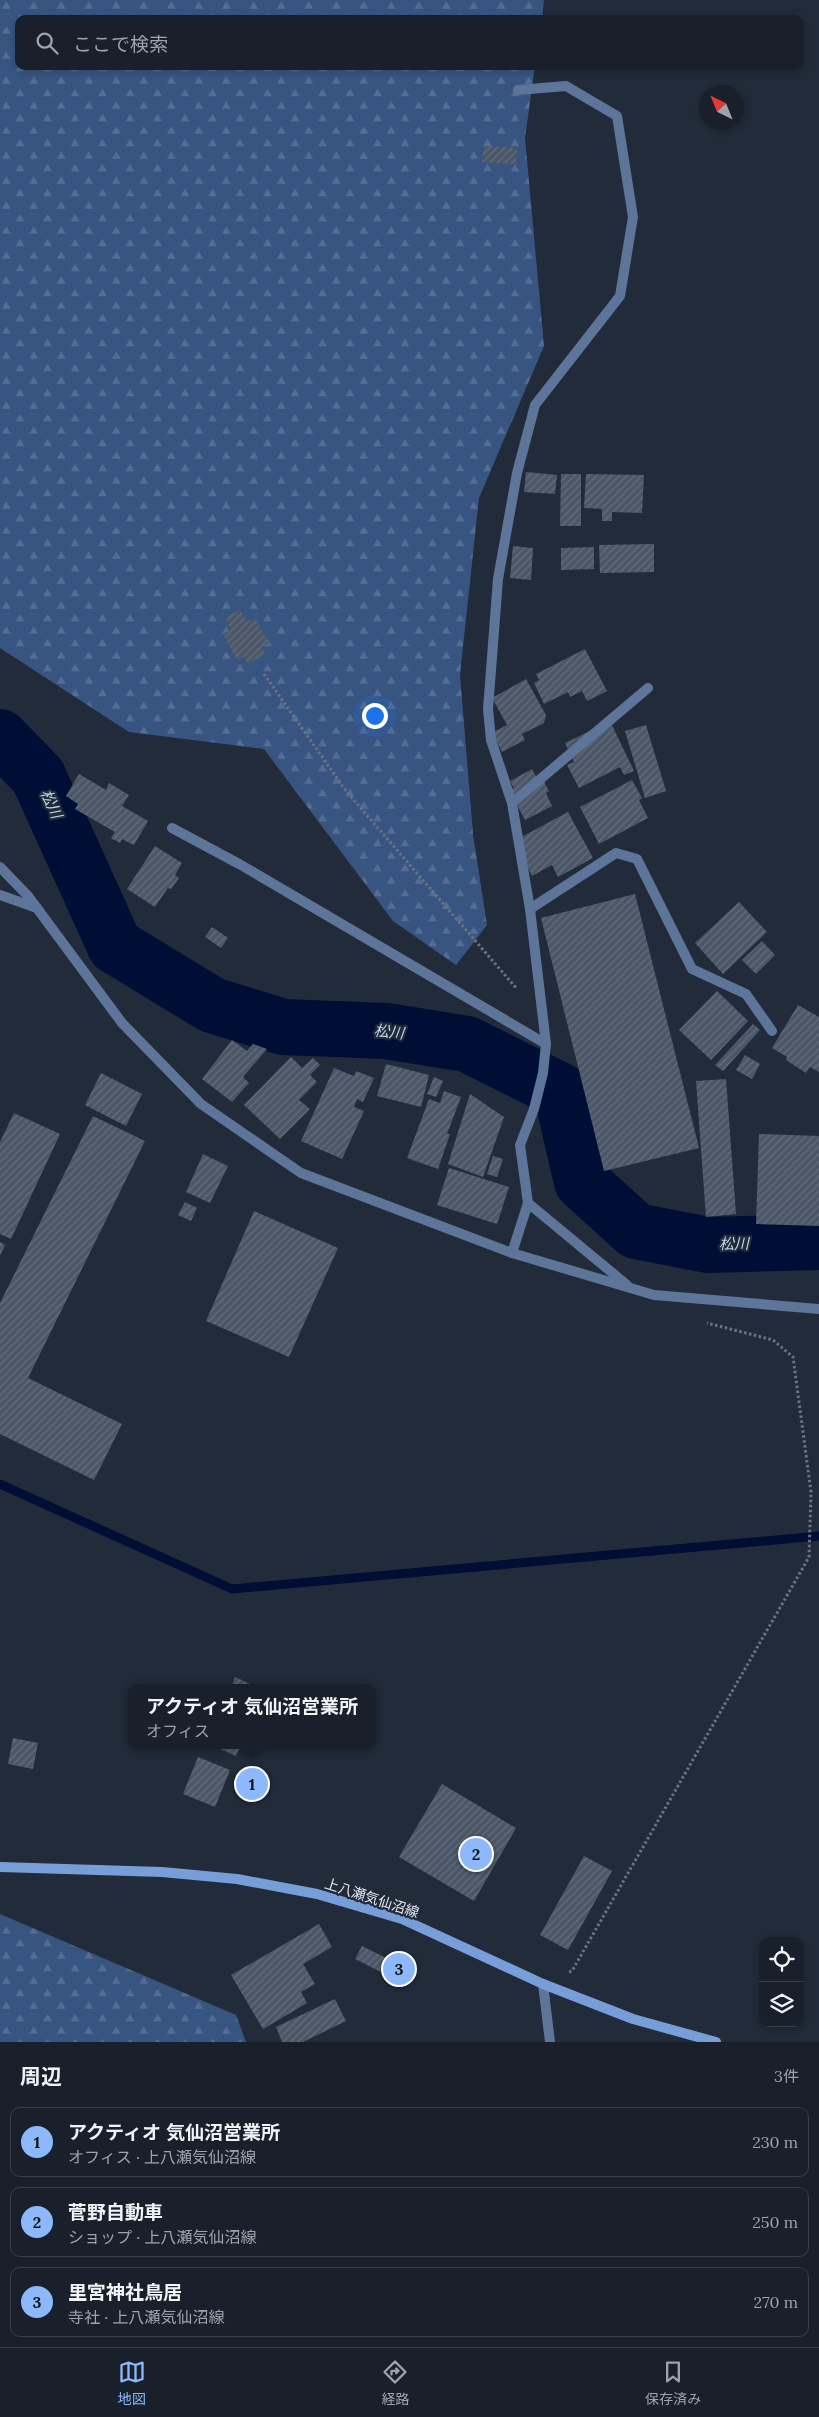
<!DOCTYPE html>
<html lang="ja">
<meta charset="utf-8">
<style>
:root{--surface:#19202c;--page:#262d38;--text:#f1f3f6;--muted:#9fa3a9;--line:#373e48;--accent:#8db9fc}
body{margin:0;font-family:Lora,"Noto Sans JP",serif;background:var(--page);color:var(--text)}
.controls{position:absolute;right:15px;bottom:15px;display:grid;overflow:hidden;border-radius:10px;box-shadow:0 2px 8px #0003}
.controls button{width:45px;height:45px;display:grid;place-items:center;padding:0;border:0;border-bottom:1px solid var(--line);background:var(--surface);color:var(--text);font:25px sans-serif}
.compass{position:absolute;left:699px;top:85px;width:45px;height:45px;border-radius:50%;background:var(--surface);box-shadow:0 2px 8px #0003;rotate:317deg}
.you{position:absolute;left:374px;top:715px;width:18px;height:18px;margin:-12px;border:4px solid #fff;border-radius:50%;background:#1a73e8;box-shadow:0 0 0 8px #1a73e833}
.badge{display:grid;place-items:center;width:32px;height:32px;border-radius:50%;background:var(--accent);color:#111;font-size:16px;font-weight:700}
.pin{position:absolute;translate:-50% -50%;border:2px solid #fff;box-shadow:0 1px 5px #0006}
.popup{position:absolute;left:128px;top:1684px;width:248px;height:65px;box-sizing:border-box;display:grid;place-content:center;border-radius:10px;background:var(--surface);filter:drop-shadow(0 1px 4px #0005);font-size:16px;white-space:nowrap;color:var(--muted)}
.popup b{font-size:19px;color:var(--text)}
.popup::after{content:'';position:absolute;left:50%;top:100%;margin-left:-10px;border:10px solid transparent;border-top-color:var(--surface)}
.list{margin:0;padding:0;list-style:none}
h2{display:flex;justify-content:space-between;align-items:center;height:65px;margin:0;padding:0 20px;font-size:21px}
h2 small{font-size:16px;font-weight:400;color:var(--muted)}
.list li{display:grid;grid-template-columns:32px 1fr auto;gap:15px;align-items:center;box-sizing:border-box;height:70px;margin:0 10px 10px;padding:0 10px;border:1px solid var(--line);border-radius:10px}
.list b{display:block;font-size:19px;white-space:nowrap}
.list p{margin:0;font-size:16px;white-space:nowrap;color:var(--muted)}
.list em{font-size:16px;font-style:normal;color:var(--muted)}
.icon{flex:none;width:28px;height:28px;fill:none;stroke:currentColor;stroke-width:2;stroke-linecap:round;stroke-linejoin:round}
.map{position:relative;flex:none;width:819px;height:2042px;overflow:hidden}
.search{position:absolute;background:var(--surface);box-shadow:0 2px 8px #0003;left:15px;right:15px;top:15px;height:55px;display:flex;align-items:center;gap:12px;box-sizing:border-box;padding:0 18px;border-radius:10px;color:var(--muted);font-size:19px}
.sheet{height:305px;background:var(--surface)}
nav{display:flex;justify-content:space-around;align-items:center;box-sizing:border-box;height:70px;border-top:1px solid var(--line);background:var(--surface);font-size:14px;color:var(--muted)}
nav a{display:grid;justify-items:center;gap:2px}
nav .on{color:var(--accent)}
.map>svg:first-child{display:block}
.forest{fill:url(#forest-firs)}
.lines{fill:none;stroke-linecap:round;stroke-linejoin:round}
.stream{stroke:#000d34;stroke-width:9}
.river{stroke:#000d34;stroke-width:56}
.building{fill:url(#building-hatch)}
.path{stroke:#6b7381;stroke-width:3;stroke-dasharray:2.5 2.5;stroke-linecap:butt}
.service{stroke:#5d7599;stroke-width:10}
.minor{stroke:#5d7599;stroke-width:10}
.secondary{stroke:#789ed9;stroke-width:10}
.labels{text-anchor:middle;stroke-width:4.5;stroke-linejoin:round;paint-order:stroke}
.street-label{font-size:14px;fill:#e1e8f2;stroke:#212b3a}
.water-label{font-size:15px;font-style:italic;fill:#c4d7f3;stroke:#212b3a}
</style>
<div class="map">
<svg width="819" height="2042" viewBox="0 0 819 2042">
<defs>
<pattern id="forest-firs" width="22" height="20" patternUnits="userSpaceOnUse" patternTransform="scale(1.25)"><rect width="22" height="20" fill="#385582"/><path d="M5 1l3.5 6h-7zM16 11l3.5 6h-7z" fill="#546d94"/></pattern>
<pattern id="building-hatch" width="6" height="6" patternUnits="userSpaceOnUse" patternTransform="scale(1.25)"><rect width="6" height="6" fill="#4b5667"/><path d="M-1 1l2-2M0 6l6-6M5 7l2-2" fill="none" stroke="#656e7d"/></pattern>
</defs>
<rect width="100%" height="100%" fill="#212b3a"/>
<!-- forest -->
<g class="forest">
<polygon points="0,0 544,0 542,19 19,19 19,66 535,66 525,138 544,346 479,498 460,675 473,834 487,925 456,965 393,921 264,749 129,732 0,648"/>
<polygon points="0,1914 236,2015 246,2042 0,2042"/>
</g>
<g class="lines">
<!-- stream -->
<polyline class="stream" points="0,1484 232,1589 819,1536"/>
<!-- river -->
<polyline class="river" points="0,737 38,776 115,946 212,1005 283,1027 386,1031 467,1044 561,1091 582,1182 636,1231 708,1245 819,1242"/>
</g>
<!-- building -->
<g class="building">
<polygon points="484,146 517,148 516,164 482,162"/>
<polygon points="526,472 557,475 555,494 524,492"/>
<polygon points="561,474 581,474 581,526 560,526"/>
<polygon points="586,474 644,475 642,513 612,512 612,521 602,521 602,509 584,508"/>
<polygon points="654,544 654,572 600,573 599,545"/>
<polygon points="513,546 533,548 531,580 510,578"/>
<polygon points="594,547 594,569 561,570 561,548"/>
<polygon points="240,610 247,622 255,618 269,643 261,647 265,654 248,664 243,657 237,660 223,634 231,629 225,618"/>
<polygon points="585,649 607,691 587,701 582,691 570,697 568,692 544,704 534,683 539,680 536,674"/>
<polygon points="526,679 546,715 544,723 522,734 525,740 502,752 492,733 507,725 492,698"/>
<polygon points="610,721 634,771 624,775 620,767 579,788 567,765 574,762 565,743"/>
<polygon points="646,725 666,791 645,798 625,731"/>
<polygon points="532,769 538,780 542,778 549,791 546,793 552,806 525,820 509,790 514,788 510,781"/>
<polygon points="79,774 106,790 109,783 129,795 122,806 148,821 134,845 122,839 120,843 111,838 115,832 75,809 78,804 66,796"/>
<polygon points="632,780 642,798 639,800 648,818 599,844 580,807"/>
<polygon points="568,812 593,858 558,877 552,865 532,876 514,841"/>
<polygon points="155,846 182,863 175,875 179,878 171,889 168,888 155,907 127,889"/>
<polygon points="635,894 699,1148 604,1171 541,918"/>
<polygon points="739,902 767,932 723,974 695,943"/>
<polygon points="212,927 228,938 221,948 205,937"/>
<polygon points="762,941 775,955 756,974 742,960"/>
<polygon points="717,991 748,1021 711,1060 679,1030"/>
<polygon points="798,1005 819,1017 819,1072 810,1067 806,1073 786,1060 787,1057 772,1048"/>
<polygon points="753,1024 760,1030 723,1071 715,1065"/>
<polygon points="232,1040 247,1051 253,1044 267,1049 243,1077 249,1083 232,1102 202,1079"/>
<polygon points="745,1055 760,1064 752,1079 736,1070"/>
<polygon points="291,1057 302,1068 313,1058 320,1065 310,1075 317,1082 299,1100 310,1109 280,1139 244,1105"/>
<polygon points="386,1064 429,1075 421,1107 377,1096"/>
<polygon points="334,1068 354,1076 356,1071 374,1078 363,1102 357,1099 354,1107 364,1111 342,1159 301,1141"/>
<polygon points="101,1073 142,1094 126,1126 85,1105"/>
<polygon points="434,1077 443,1081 436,1097 427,1094"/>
<polygon points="726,1079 736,1214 706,1217 696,1081"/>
<polygon points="444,1091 461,1097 447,1134 450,1134 438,1169 407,1158 429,1099 440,1103"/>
<polygon points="470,1094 504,1117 483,1177 448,1164"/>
<polygon points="14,1113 60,1134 11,1239 0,1234 0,1142"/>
<polygon points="93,1116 145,1141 28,1378 122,1424 94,1480 0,1434 0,1303"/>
<polygon points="759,1134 819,1136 819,1226 756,1224"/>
<polygon points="203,1154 228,1166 210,1203 186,1192"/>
<polygon points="493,1156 503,1159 497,1177 487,1174"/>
<polygon points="449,1168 509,1187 497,1224 437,1205"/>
<polygon points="185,1202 197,1208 191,1221 178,1215"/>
<polygon points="254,1211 338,1248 289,1357 206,1321"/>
<polygon points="0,1242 5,1245 0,1256"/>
<polygon points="235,1677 259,1688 231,1688"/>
<polygon points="13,1738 38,1743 33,1769 8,1764"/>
<polygon points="211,1745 241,1745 236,1756"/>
<polygon points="198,1757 230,1770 215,1807 183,1794"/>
<polygon points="442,1784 516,1828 474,1901 399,1857"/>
<polygon points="584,1856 612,1871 568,1950 540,1935"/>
<polygon points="319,1924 332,1947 303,1964 315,1984 301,1992 307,2003 263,2029 231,1975"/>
<polygon points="362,1946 388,1959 381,1972 355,1959"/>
<polygon points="335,1999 346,2021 303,2042 282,2042 276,2027"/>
</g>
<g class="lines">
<!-- path -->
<g class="path">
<polyline points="264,674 346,791 517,989"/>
<polyline points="569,1972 572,1971 809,1557 811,1492 793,1357 773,1340 707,1323"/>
</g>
<!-- service -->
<polyline class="service" points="172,828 241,865 546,1044"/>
<!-- minor -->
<g class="minor">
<polyline points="512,803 648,688"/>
<polyline points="0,867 28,896 122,1023 201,1104 301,1173 512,1253 654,1295 819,1309"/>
<polyline points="0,895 37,908"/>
<polyline points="530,909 616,853 637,859 692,969 746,994 772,1031"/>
<polyline points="528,1203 627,1285"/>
<polyline points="512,1253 528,1203 520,1145 534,1109 543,1073 546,1044 530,909 512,803 491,740 488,709 498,579 517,473 535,405 620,296 633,217 617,116 566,86 518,90"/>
<polyline points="543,1984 550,2042"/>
</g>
<!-- secondary -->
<polyline class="secondary" points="0,1867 162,1872 237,1879 317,1894 402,1919 543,1984 633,2019 716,2042"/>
</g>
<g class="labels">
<!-- street labels -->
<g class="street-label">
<text transform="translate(372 1898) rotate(18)" y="5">上八瀬気仙沼線</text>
</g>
<!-- water labels -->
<g class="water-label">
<text transform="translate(51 804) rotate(65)" y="5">松川</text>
<text transform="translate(389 1032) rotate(6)" y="5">松川</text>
<text transform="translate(734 1244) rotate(-1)" y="5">松川</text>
</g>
</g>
</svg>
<div class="controls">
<button><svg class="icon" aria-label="locate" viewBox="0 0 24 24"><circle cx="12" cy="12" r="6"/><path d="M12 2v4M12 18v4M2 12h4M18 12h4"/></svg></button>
<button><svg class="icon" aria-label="layers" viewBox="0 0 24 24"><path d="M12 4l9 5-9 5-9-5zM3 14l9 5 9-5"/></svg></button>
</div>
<svg class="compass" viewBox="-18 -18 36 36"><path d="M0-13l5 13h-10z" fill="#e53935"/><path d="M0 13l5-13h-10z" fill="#9fa3a9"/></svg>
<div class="you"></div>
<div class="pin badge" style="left:252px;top:1784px">1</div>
<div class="popup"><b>アクティオ 気仙沼営業所</b>オフィス</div>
<div class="pin badge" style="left:476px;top:1854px">2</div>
<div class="pin badge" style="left:399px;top:1969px">3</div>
<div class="search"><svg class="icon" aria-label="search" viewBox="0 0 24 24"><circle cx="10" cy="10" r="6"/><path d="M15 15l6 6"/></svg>ここで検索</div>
</div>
<section class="sheet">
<h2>周辺<small>3件</small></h2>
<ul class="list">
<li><span class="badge">1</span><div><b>アクティオ 気仙沼営業所</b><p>オフィス · 上八瀬気仙沼線</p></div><em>230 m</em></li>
<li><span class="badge">2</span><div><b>菅野自動車</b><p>ショップ · 上八瀬気仙沼線</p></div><em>250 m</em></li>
<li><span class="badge">3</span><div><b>里宮神社鳥居</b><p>寺社 · 上八瀬気仙沼線</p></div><em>270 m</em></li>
</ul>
</section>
<nav>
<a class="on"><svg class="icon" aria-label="map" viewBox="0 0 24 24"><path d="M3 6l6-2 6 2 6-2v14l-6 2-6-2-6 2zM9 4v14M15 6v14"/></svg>地図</a>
<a><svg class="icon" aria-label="directions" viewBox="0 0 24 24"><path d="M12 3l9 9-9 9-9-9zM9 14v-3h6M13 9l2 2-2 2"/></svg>経路</a>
<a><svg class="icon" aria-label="saved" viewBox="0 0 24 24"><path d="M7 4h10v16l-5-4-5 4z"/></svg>保存済み</a>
</nav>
